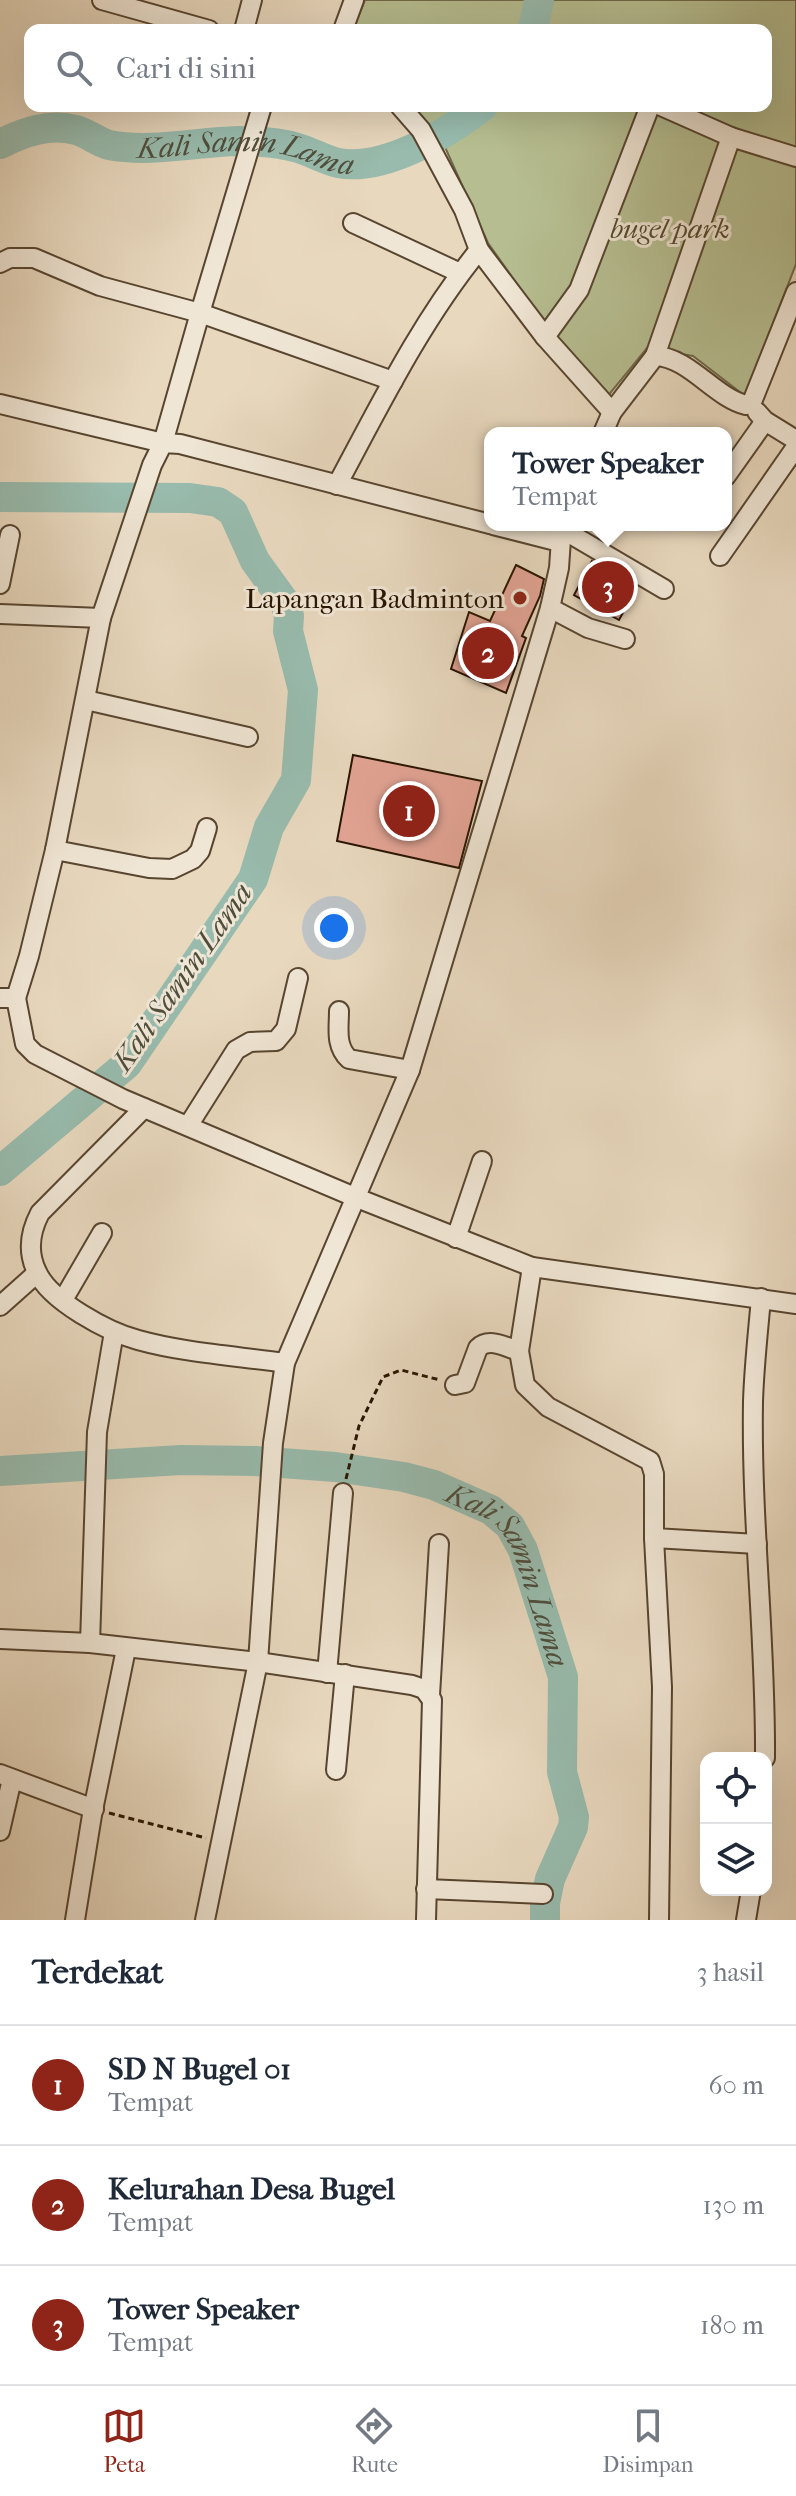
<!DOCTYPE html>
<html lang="id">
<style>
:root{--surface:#fff;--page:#f6f6f7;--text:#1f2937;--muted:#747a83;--line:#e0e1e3;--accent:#8f2418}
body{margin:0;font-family:"IM FELL French Canon",serif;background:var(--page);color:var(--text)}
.controls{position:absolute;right:24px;bottom:24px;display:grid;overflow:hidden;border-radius:16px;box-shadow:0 8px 32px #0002}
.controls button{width:72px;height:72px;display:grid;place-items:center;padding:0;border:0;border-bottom:2px solid var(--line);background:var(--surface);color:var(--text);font:40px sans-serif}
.you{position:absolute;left:334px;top:928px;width:28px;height:28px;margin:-20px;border:6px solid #fff;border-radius:50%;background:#1a73e8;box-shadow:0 0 0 12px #1a73e833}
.badge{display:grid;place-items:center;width:52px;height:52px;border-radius:50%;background:var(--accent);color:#fff;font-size:26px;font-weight:700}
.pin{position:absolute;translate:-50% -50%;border:4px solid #fff;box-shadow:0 2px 8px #0006}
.popup{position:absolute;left:484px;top:427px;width:248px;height:104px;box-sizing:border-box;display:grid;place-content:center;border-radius:16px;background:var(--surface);filter:drop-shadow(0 2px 6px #0005);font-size:26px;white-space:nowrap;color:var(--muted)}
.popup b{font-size:30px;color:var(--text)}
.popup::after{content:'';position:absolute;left:50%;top:100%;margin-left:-16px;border:16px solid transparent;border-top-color:var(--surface)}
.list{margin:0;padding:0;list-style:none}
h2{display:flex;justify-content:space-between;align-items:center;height:104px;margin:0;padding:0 32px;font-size:34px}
h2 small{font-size:26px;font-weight:400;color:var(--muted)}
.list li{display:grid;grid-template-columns:52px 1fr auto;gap:24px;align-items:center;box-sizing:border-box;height:120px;padding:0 32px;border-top:2px solid var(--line)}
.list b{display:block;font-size:30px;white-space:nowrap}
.list p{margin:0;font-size:26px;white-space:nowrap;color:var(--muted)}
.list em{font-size:26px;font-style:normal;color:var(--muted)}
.icon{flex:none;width:44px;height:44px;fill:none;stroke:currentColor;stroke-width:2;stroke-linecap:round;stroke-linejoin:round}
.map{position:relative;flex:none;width:796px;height:1920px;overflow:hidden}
.search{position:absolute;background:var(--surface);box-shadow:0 8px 32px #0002;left:24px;right:24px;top:24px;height:88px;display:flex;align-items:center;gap:20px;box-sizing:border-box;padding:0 28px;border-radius:16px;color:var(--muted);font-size:30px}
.sheet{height:464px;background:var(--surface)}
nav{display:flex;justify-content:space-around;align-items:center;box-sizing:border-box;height:112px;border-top:2px solid var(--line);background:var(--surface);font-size:22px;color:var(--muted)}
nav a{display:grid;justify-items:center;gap:4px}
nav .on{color:var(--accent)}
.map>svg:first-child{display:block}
.green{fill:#b6be91;stroke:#6f6948;stroke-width:2}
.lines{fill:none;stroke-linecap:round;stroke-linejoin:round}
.river{stroke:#98bbad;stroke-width:30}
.building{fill:#e3a495;stroke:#281400;stroke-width:2}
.minor-casing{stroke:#584530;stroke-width:22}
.path{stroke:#281400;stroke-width:3;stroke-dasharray:6 4;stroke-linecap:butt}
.minor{stroke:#f0e6d5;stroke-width:18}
.poi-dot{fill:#8f2418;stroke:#f0e6d5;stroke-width:3}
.labels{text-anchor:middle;stroke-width:6;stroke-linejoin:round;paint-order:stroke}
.park-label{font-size:28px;font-style:italic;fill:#53472c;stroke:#f0e6d5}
.poi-label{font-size:28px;fill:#281400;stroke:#f0e6d5;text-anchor:end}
.water-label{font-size:30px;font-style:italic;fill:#4f4e3d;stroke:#f0e6d5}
</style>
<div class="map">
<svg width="796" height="1920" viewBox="0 0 796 1920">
<rect width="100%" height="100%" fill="#e8d8be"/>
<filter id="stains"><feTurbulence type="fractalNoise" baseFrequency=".0025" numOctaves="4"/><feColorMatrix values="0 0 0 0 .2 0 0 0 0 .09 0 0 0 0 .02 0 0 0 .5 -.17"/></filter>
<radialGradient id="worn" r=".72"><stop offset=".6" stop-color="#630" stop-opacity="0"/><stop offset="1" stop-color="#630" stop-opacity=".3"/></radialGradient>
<!-- green -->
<polygon class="green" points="365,0 796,0 796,264 745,396 693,356 647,348 607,397 544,322 488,243 445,147 414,106 766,106 766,30 353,30"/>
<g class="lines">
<!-- river -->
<g class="river">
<polyline points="533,30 539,0"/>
<path id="s1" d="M0,144C24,132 49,123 76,130C87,133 98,142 109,145C151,153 196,142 238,141C258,141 278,142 298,148C311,152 325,160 338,163C384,172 448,133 483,106"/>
<polyline points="0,497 190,498 218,502 233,512 255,561 284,601 289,616 288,631 303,690 296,780 269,827 253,879 127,1064 0,1171"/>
<path id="s2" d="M0,1471L181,1460L255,1461L335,1467L404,1477L434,1485L491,1510L510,1526L523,1550L563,1677L562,1772L574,1817L573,1827L550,1879L545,1903V1920"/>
</g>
</g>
<!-- building -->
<g class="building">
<polygon points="592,561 637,587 619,620 574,595"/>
<polygon points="516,565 544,579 540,596 522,636 526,638 506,693 451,669 469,612 490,621"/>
<polygon points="353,755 482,781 459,868 337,841"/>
</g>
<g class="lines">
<!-- minor casing -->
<g class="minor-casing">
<g id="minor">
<polyline points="102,0 209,30"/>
<polyline points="244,30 252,0"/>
<polyline points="343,30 354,0"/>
<polyline points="400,106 421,130 464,210 479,250 545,337 612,412"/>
<polyline points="661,106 731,137 796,157"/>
<polyline points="353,223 460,273"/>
<polyline points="0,263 10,258 34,258 100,286 200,313 262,106"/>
<polyline points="545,337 579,290 650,106"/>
<polyline points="655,356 731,137"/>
<polyline points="0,404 163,443 200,313 393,381"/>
<polyline points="757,412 765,421 796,440"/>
<path d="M603,433L612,412L655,356C689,357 714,397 746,405L752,402L796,292"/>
<polyline points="726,476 765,421"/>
<path d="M337,485C380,405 421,321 479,250"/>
<polyline points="493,525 552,540 561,539 567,532"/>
<polyline points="567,532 664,589"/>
<polyline points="720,556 796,447"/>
<polyline points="0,584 10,535"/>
<polyline points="550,608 588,628 625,639"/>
<polyline points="0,614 101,618"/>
<polyline points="86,700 248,737"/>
<polyline points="55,850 149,868 172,869 193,859 200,851 207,828"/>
<polyline points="0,998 16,998 29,956 55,850 101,618 152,465 163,443 180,444 490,524"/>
<polyline points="16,998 25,1044 35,1054 123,1099 357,1198 532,1267 796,1304"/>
<path d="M339,1011C339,1028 335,1046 349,1059L410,1070"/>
<path d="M144,1108L40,1213C30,1232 27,1252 37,1272C50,1301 108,1332 138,1340C185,1353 236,1356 285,1363"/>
<polyline points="188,1126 236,1050 250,1042 276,1041 286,1029 298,978"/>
<polyline points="456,1238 482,1161"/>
<polyline points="532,1267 519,1351 525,1385 548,1407 650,1461 654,1474 654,1538 757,1544"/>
<path d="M761,1298C758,1333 754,1367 753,1402C751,1521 766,1639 765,1758"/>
<polyline points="63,1300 102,1233"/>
<polyline points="0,1306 37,1273"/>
<path d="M455,1385L465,1383L478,1348C489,1337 505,1347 519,1351"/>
<polyline points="654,1538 662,1687 659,1920"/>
<polyline points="0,1639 90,1643 258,1662 412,1685 424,1689 432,1700 426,1920"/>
<polyline points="90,1643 97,1432 114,1332"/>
<polyline points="327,1673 343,1493"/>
<polyline points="430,1695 439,1544"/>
<polyline points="336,1770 345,1674"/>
<polyline points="0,1774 94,1809"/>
<polyline points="0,1831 12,1779"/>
<polyline points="426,1889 543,1894"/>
<polyline points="75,1920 92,1815 126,1649"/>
<polyline points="205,1920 258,1662 273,1443 285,1363 410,1070 550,608 559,568 561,539"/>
<polyline points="746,1920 751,1890"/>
</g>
</g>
<!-- path -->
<g class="path">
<polyline points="346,1479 359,1426 383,1377 401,1370 440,1380"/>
<polyline points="109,1813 206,1838"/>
</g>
<!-- minor -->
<use href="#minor" class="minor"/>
</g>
<!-- markers -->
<circle class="poi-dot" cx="520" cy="598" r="8"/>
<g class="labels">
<!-- park labels -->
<g class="park-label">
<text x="670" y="238">bugel park</text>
</g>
<!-- poi labels -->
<g class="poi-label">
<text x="504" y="608">Lapangan Badminton</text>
</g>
<!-- water labels -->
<g class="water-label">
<text dy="10" stroke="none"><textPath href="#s1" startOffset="254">Kali Samin Lama</textPath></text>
<text transform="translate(182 977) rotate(-55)" y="10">Kali Samin Lama</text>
<text dy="10" stroke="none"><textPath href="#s2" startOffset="562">Kali Samin Lama</textPath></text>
</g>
</g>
<rect width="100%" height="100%" filter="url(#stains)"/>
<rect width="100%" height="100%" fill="url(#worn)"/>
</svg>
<div class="controls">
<button><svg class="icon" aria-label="locate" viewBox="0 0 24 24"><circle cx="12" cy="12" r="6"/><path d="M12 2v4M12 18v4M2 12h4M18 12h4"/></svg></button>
<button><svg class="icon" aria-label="layers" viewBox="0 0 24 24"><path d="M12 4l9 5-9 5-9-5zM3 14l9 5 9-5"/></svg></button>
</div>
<div class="you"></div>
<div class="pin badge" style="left:409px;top:811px">1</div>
<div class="pin badge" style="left:488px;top:653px">2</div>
<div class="pin badge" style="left:608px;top:587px">3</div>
<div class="popup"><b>Tower Speaker</b>Tempat</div>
<div class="search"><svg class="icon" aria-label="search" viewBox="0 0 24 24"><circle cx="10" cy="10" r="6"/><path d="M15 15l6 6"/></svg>Cari di sini</div>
</div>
<section class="sheet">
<h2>Terdekat<small>3 hasil</small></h2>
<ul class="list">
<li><span class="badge">1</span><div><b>SD N Bugel 01</b><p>Tempat</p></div><em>60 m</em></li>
<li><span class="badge">2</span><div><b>Kelurahan Desa Bugel</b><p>Tempat</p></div><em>130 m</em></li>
<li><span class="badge">3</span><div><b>Tower Speaker</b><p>Tempat</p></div><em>180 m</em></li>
</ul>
</section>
<nav>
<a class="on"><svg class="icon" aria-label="map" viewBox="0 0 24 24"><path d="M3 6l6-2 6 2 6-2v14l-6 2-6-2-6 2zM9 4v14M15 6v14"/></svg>Peta</a>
<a><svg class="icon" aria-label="directions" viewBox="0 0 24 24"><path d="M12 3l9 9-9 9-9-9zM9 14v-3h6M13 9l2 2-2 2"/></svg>Rute</a>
<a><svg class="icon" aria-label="saved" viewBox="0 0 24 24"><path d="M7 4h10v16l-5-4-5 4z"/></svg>Disimpan</a>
</nav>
